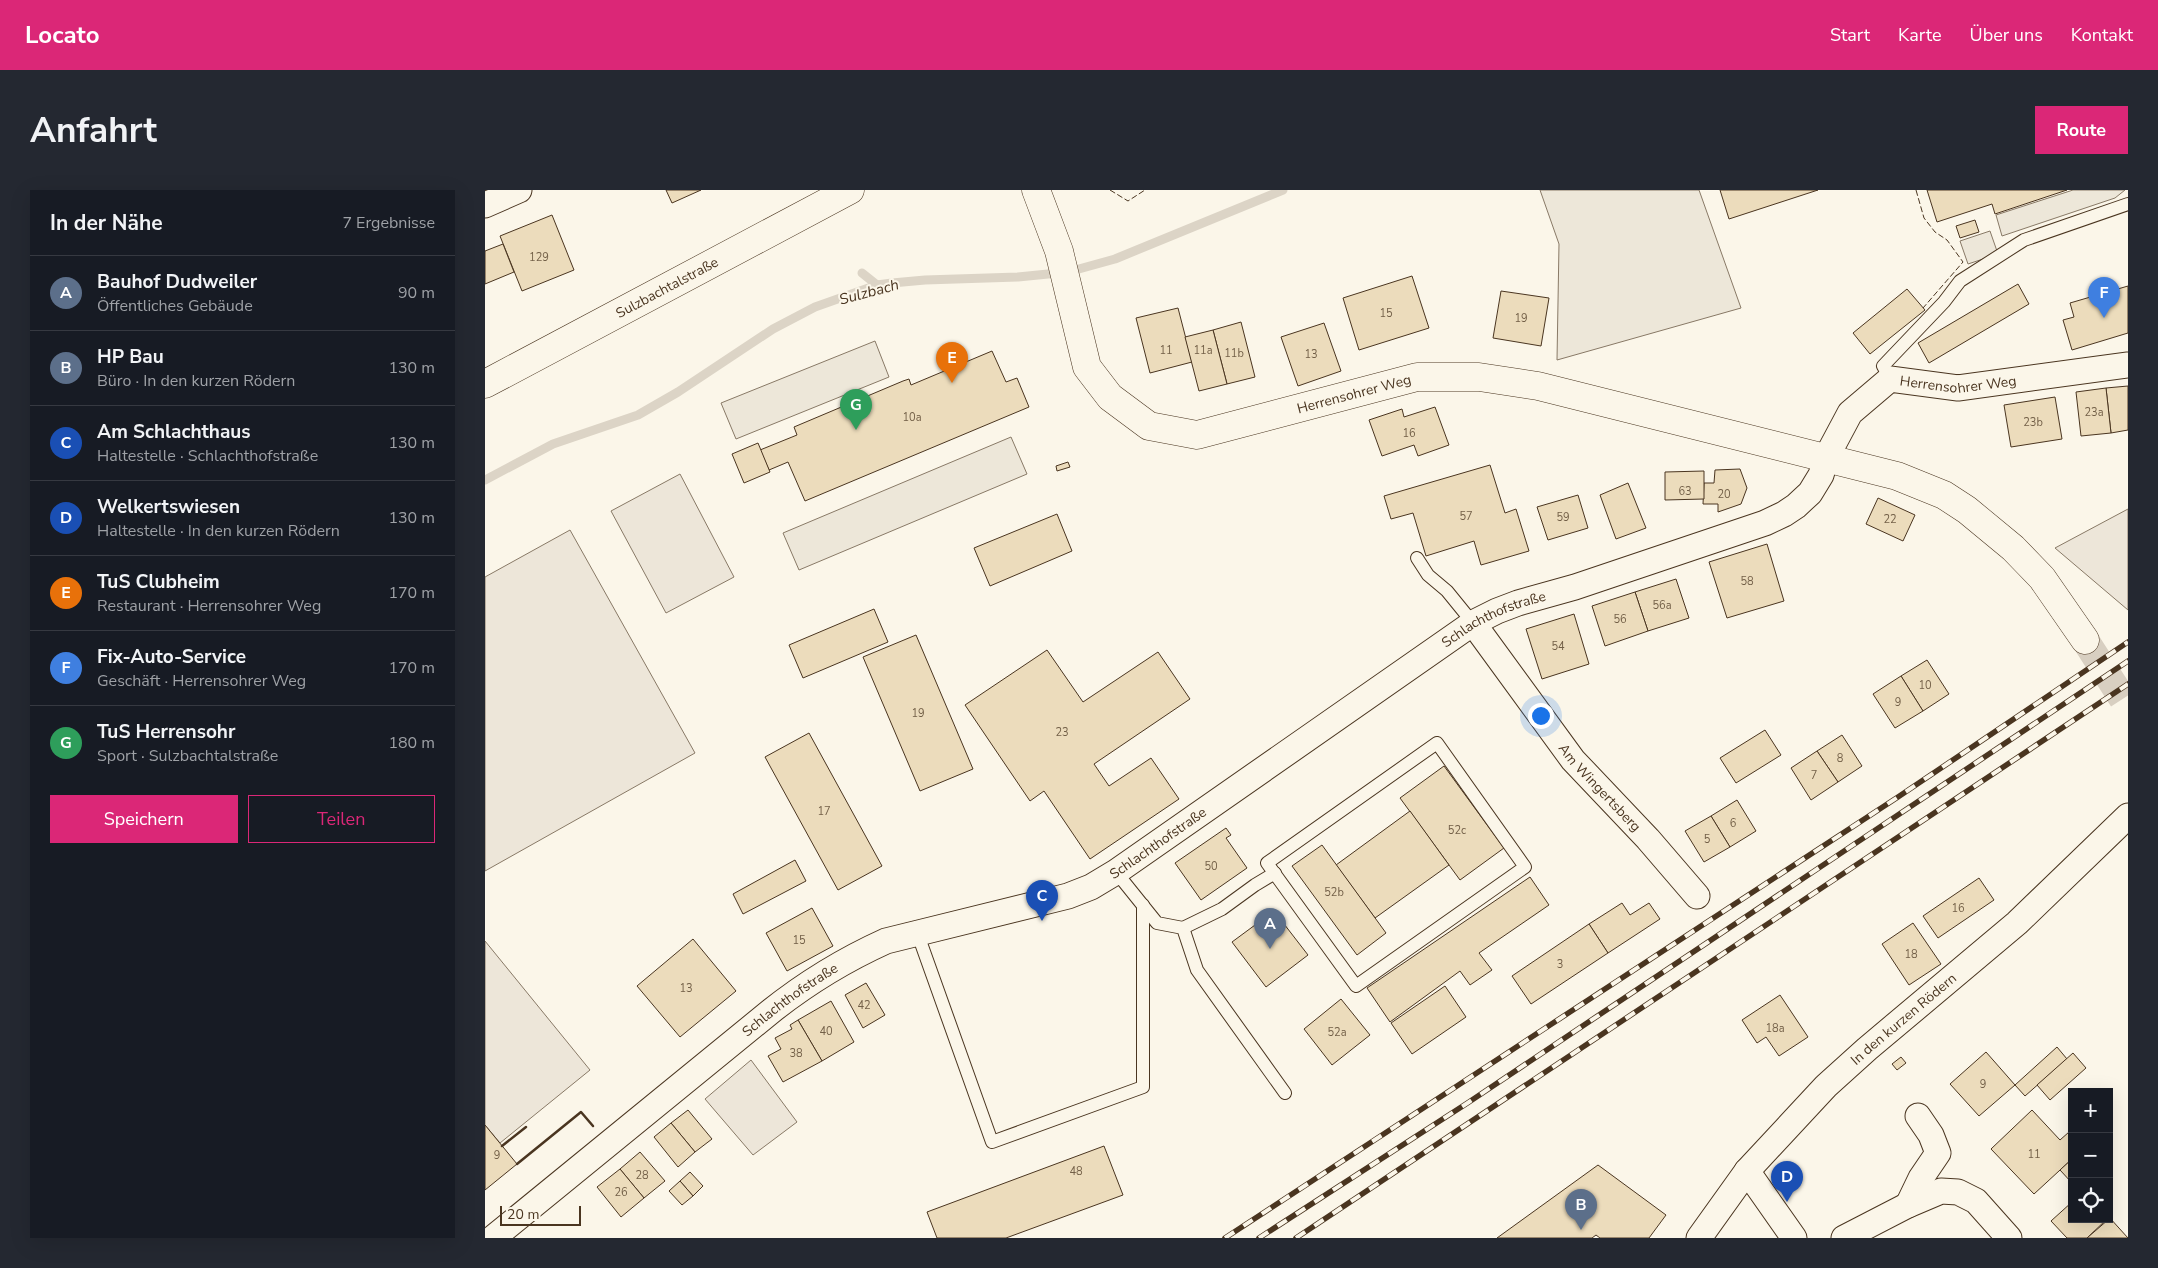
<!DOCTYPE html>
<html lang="de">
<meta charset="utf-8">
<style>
:root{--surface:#171b24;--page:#242831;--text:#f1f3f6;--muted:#9ea1a6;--line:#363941;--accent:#db2777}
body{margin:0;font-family:"Nunito Sans",sans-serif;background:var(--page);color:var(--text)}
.controls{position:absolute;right:15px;bottom:15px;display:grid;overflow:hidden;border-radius:0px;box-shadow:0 5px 20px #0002}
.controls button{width:45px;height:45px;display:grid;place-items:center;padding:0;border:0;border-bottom:1px solid var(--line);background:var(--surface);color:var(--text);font:25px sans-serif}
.scale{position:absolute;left:15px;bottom:12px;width:81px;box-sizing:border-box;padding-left:5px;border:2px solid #4a3520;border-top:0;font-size:14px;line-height:18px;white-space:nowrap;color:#4a3520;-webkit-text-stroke:4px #fbf6e9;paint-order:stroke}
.you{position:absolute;left:1055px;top:525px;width:18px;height:18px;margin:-12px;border:4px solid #fff;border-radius:50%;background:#1a73e8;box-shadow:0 0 0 8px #1a73e833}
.badge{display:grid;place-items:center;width:32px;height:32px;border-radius:50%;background:var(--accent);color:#fff;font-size:16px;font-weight:700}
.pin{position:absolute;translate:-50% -41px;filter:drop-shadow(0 1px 2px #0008)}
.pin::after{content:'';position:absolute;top:26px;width:18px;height:15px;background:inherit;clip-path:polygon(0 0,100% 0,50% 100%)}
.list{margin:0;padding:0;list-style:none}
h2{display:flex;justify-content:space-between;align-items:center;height:65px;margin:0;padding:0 20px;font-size:21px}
h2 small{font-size:16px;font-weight:400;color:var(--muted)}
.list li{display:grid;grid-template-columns:32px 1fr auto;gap:15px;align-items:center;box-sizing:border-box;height:75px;padding:0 20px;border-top:1px solid var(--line)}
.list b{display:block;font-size:19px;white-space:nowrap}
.list p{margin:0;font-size:16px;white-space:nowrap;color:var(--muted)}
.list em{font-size:16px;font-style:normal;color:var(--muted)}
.actions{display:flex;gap:10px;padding:15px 20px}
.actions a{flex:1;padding:11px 0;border:1px solid var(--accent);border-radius:0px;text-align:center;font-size:18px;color:var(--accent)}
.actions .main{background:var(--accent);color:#fff}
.icon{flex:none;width:28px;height:28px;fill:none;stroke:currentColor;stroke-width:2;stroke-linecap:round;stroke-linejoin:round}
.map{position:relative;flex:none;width:1643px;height:1048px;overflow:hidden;border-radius:0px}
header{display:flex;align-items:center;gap:30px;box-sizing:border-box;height:70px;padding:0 25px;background:var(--accent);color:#fff}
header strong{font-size:24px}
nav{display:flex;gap:28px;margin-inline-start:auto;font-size:18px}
.intro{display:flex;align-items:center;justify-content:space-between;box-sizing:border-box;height:120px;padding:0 30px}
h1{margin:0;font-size:35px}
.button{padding:12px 22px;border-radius:0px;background:var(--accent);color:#fff;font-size:18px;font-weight:700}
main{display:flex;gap:30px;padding:0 30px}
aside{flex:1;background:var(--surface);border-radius:0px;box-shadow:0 5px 20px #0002}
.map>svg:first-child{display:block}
.green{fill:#ede6d9;stroke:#887966}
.parking{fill:#ede7d9;stroke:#887966}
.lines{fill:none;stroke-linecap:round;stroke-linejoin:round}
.stream{stroke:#dcd4c6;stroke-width:9}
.building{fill:#ecdcbc;stroke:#4a3520}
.tertiary-tunnel{stroke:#d8cfc1;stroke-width:28;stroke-dasharray:28 14;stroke-linecap:butt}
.service-casing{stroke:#4a3520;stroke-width:14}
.minor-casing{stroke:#4a3520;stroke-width:27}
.tertiary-casing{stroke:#4a3520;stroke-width:29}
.secondary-casing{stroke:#4a3520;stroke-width:29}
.service{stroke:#fbf6e9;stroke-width:12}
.minor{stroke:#fbf6e9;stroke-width:25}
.tertiary{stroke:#fbf6e9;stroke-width:28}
.secondary{stroke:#fbf6e9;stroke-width:28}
.rail-casing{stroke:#4a3520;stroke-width:5.5}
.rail{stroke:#fbf6e9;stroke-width:4;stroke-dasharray:11;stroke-linecap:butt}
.fence{stroke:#4a3520;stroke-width:1;stroke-dasharray:6 2.5;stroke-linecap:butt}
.wall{stroke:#4a3520;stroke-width:2.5}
.labels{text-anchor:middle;stroke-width:4;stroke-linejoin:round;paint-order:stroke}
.number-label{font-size:11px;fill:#725f47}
.street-label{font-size:14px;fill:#4a3520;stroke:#fbf6e9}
.water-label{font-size:15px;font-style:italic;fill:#4a3520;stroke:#fbf6e9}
</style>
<header>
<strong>Locato</strong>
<nav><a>Start</a><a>Karte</a><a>Über uns</a><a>Kontakt</a></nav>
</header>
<div class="intro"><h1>Anfahrt</h1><a class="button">Route</a></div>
<main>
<aside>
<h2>In der Nähe<small>7 Ergebnisse</small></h2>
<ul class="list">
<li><span class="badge" style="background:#5c6f8a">A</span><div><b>Bauhof Dudweiler</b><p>Öffentliches Gebäude</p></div><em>90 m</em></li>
<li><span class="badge" style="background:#5c6f8a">B</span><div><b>HP Bau</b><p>Büro · In den kurzen Rödern</p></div><em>130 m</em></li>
<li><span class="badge" style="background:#1a4fb4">C</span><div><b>Am Schlachthaus</b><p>Haltestelle · Schlachthofstraße</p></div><em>130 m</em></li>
<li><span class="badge" style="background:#1a4fb4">D</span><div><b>Welkertswiesen</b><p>Haltestelle · In den kurzen Rödern</p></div><em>130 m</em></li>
<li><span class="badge" style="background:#e8710a">E</span><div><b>TuS Clubheim</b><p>Restaurant · Herrensohrer Weg</p></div><em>170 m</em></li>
<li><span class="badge" style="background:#3f7fe0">F</span><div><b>Fix-Auto-Service</b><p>Geschäft · Herrensohrer Weg</p></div><em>170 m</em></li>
<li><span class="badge" style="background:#2e9e5b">G</span><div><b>TuS Herrensohr</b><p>Sport · Sulzbachtalstraße</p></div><em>180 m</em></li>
</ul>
<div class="actions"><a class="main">Speichern</a><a>Teilen</a></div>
</aside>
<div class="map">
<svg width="1643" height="1048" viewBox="0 0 1643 1048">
<rect width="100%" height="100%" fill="#fbf6e9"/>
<!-- green -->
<g class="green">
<polygon points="195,284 249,387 181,423 126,321"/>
<polygon points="1643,319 1643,420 1570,358"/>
<polygon points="85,340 210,563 0,681 0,387"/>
<polygon points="0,751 105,880 15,953 0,935"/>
<polygon points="266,870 312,932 268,965 220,909"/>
</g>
<!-- parking -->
<g class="parking">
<polygon points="1055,0 1214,0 1256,118 1072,170 1074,54"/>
<polygon points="1588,0 1640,0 1630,8 1517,46 1511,25"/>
<polygon points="1505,41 1513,64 1483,74 1475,51"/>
<polygon points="390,151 404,187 251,249 236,213"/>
<polygon points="526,247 542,284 314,380 298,343"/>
</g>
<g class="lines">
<!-- stream -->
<g class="stream">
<polyline points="377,83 392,95"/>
<polyline points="0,290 68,254 153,225 193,202 288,139 330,117 392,95 407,93 440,90 533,87 583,82 630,69 798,0"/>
</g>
</g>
<!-- building -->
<g class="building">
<polygon points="181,0 216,0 187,13"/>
<polygon points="1235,0 1333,0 1244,29"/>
<polygon points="1442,0 1582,0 1510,24 1507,14 1452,32"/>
<polygon points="67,25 89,80 37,101 15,46"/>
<polygon points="1490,30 1494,42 1475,48 1471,36"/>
<polygon points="18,54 29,82 0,94 0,61"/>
<polygon points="927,86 944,138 874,160 858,108"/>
<polygon points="1533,94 1544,114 1444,173 1433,153"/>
<polygon points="1643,96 1643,143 1587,160 1578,130 1589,127 1585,113"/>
<polygon points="1422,99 1440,120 1385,164 1368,143"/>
<polygon points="1016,101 1064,108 1056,156 1008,148"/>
<polygon points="693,118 707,172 665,183 651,128"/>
<polygon points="756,132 770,187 742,194 728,140"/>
<polygon points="839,133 856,181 813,196 796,147"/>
<polygon points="728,140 742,194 714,201 700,147"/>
<polygon points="507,161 521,192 532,188 544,217 320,311 303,272 284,280 275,260 312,245 309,237 418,191 424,189 426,195"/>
<polygon points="1643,196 1643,240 1626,243 1621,198"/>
<polygon points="1621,198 1626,243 1596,246 1591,202"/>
<polygon points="1570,207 1577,249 1526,257 1519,215"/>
<polygon points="950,217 964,255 933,266 929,255 897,266 884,230 917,219 919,227"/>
<polygon points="273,253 285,282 259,293 247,264"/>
<polygon points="583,272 585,277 572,281 571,276"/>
<polygon points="1005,275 1020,323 1031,319 1044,361 996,375 989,351 941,366 928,323 906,329 899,306"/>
<polygon points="1255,279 1262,298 1256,314 1233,322 1233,314 1218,314 1219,293 1229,293 1230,280"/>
<polygon points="1219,281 1219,309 1180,310 1180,282"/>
<polygon points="1143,293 1161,338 1131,349 1115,305"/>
<polygon points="1093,305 1103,338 1063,350 1052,317"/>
<polygon points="1393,308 1430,325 1418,351 1381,334"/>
<polygon points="572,324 587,361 505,396 489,358"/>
<polygon points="1282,354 1299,411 1242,428 1224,372"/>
<polygon points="1191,389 1204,428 1163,441 1150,402"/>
<polygon points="1150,402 1163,441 1120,456 1107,416"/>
<polygon points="389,419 403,452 318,488 304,455"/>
<polygon points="1089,424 1104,474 1057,489 1041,439"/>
<polygon points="431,445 488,579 435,601 378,467"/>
<polygon points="562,460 598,512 673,462 705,509 609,574 624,596 666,568 694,609 605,669 559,601 545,611 480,515"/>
<polygon points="1442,470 1464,504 1438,521 1416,486"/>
<polygon points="1416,486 1438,521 1410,538 1388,504"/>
<polygon points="1280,540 1296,565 1251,593 1235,568"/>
<polygon points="324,543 397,676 353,700 280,567"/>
<polygon points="1357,545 1377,576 1353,592 1332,561"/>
<polygon points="1332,561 1353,592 1326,610 1306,578"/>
<polygon points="959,576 1019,658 975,690 915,608"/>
<polygon points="1252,610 1271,641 1245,657 1226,626"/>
<polygon points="925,621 964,675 890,728 851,675"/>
<polygon points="1226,626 1245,657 1219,672 1200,641"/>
<polygon points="741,638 746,645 741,648 762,678 716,710 690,673"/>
<polygon points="837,655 901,743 872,765 807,676"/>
<polygon points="310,670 321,691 258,724 248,704"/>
<polygon points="1045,687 1064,715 994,763 1007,780 985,795 975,781 905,832 882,798"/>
<polygon points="1494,688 1509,710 1453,748 1438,726"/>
<polygon points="1137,713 1145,725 1164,713 1175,729 1123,763 1104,734"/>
<polygon points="327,718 348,756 302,781 281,743"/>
<polygon points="789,721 823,765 781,797 747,752"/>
<polygon points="1428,733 1456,774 1424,795 1397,754"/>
<polygon points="1104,734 1123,763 1046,814 1027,786"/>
<polygon points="208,749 251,801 195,847 152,796"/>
<polygon points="381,793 400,825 378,838 360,805"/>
<polygon points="960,796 981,827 927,864 906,833"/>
<polygon points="1295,805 1323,847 1294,866 1281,847 1272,853 1257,830"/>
<polygon points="856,809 885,845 847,875 819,839"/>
<polygon points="346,811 369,852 337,871 313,830"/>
<polygon points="313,830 337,871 298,892 283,866 296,859 290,848 307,839 305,835"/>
<polygon points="1572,857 1582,869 1540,906 1530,895"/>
<polygon points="1501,862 1530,895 1494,926 1465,894"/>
<polygon points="1588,863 1601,878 1565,910 1552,895"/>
<polygon points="1416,867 1421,873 1412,880 1407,874"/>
<polygon points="203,920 227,949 210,962 186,933"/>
<polygon points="1547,920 1575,950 1584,942 1587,945 1587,969 1549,1004 1506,959"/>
<polygon points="186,933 210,962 193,977 169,947"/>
<polygon points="0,935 32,974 0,1000"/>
<polygon points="619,956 638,1005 521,1048 452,1048 442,1022"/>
<polygon points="155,962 180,991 159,1008 135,979"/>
<polygon points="1587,969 1587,993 1575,980"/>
<polygon points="1113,975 1181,1025 1164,1048 1115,1048 1111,1045 1107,1048 1012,1048"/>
<polygon points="135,979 159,1008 136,1027 112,997"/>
<polygon points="205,982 218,996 208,1006 195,991"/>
<polygon points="195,991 208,1006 197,1015 184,1001"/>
<polygon points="1587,1012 1587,1029 1622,1029 1602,1048 1582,1048 1566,1031"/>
<polygon points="1624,1027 1643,1048 1602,1048 1624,1029"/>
</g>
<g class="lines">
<!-- tertiary-tunnel -->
<polyline class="tertiary-tunnel" points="1600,450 1643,517"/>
<!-- service casing -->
<g class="service-casing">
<g id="service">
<polyline points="1405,189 1398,176 1459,112 1475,91 1539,50 1643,14"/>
<polyline points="932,368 943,385 962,401 988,433"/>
<polygon points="952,553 1040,677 871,796 782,673"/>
<polyline points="631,682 672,733 698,738 712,780 800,903"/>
<polyline points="698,738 737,719 770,695 790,683"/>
<polyline points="432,742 507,952 658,897 658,715"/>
</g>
</g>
<!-- minor casing -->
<g class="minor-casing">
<g id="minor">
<polyline points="0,15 34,0"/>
<path id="s1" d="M988,433L1088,570L1163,649L1212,706"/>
<polyline points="1262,981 1309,1048"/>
<polyline points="1423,1015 1436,988 1453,963 1446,945 1433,926"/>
<path id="s2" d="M8,1048L285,822C320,794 359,770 401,751L583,706L606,697L631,682L988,433L1012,421L1033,413L1090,397L1280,333L1299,324L1311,316L1325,303L1336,285L1341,268L1365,223L1405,189L1473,198L1643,175"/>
<path id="s3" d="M1214,1048L1262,981L1341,896L1382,859L1532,733L1643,626"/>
<polyline points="1359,1048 1423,1015 1456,1001 1473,1002 1491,1011 1524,1048"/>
</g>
</g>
<!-- tertiary casing -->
<g class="tertiary-casing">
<g id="tertiary">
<path id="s4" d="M551,0L574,61L602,177L625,207L664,236L712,245L932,187H994L1053,196L1412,286L1459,305L1482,320L1528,358L1557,388L1600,450"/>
</g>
</g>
<!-- secondary casing -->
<g class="secondary-casing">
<g id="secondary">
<path id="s5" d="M0,194L365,0"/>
</g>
</g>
<!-- service -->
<use href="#service" class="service"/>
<!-- minor -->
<use href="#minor" class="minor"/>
<!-- tertiary -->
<use href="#tertiary" class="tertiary"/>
<!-- secondary -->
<use href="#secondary" class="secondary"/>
<!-- rail casing -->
<g class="rail-casing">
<g id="rail">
<polyline points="740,1048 1413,607 1643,452"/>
<polyline points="774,1048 984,912 1643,471"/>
<polyline points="811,1048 1643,494"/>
</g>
</g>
<!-- rail -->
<use href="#rail" class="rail"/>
<!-- fence -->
<g class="fence">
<polyline points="625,0 643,11 660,0"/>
<polyline points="1431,0 1439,28 1450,42 1462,50 1478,72 1438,118"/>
</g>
<!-- wall -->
<g class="wall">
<polyline points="17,956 41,937"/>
<polyline points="32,974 96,922 108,936"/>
</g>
</g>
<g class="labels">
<!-- number labels -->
<g class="number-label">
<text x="54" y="71">129</text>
<text x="901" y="127">15</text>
<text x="1036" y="132">19</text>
<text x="681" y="164">11</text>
<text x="718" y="164">11a</text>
<text x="749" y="167">11b</text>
<text x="826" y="168">13</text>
<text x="1609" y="226">23a</text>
<text x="427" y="231">10a</text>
<text x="1548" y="236">23b</text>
<text x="924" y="247">16</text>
<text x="1200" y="305">63</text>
<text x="1239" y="308">20</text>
<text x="981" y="330">57</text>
<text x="1078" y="331">59</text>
<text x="1405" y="333">22</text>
<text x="1262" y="395">58</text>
<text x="1177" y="419">56a</text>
<text x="1135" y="433">56</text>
<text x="1073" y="460">54</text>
<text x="1440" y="499">10</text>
<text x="1413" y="516">9</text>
<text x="433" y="527">19</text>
<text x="577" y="546">23</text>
<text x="1355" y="572">8</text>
<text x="1329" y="589">7</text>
<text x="339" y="625">17</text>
<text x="1248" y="637">6</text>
<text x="972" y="644">52c</text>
<text x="1222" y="653">5</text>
<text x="726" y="680">50</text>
<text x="849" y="706">52b</text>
<text x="1473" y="722">16</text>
<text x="314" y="754">15</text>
<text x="1426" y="768">18</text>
<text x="1075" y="778">3</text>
<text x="201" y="802">13</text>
<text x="379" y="819">42</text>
<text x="1290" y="842">18a</text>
<text x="341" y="845">40</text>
<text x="852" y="846">52a</text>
<text x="311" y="867">38</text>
<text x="1498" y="898">9</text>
<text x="1549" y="968">11</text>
<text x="12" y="969">9</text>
<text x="591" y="985">48</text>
<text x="157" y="989">28</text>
<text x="136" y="1006">26</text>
</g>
<!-- street labels -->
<g class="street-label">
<text dy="5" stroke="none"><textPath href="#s5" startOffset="206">Sulzbachtalstraße</textPath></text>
<text dy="5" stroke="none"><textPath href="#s2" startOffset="1745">Herrensohrer Weg</textPath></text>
<text dy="5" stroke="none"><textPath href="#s4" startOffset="482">Herrensohrer Weg</textPath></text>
<text dy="5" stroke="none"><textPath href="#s2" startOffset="1191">Schlachthofstraße</textPath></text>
<text dy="5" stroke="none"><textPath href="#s1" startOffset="208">Am Wingertsberg</textPath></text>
<text dy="5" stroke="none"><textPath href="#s2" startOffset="786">Schlachthofstraße</textPath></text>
<text dy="5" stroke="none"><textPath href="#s2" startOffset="381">Schlachthofstraße</textPath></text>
<text dy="5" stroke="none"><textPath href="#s3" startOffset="301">In den kurzen Rödern</textPath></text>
</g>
<!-- water labels -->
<g class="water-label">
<text transform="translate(384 102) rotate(-15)" y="5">Sulzbach</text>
</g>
</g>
</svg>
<div class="controls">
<button>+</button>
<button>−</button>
<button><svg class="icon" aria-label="locate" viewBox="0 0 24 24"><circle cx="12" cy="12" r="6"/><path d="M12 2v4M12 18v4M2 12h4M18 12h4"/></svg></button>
</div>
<div class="scale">20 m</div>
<div class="you"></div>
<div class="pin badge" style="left:785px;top:759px;background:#5c6f8a">A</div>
<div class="pin badge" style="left:1096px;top:1040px;background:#5c6f8a">B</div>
<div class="pin badge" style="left:557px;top:731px;background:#1a4fb4">C</div>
<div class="pin badge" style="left:1302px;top:1012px;background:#1a4fb4">D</div>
<div class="pin badge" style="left:467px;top:193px;background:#e8710a">E</div>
<div class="pin badge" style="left:1619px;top:128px;background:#3f7fe0">F</div>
<div class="pin badge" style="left:371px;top:240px;background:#2e9e5b">G</div>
</div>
</main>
